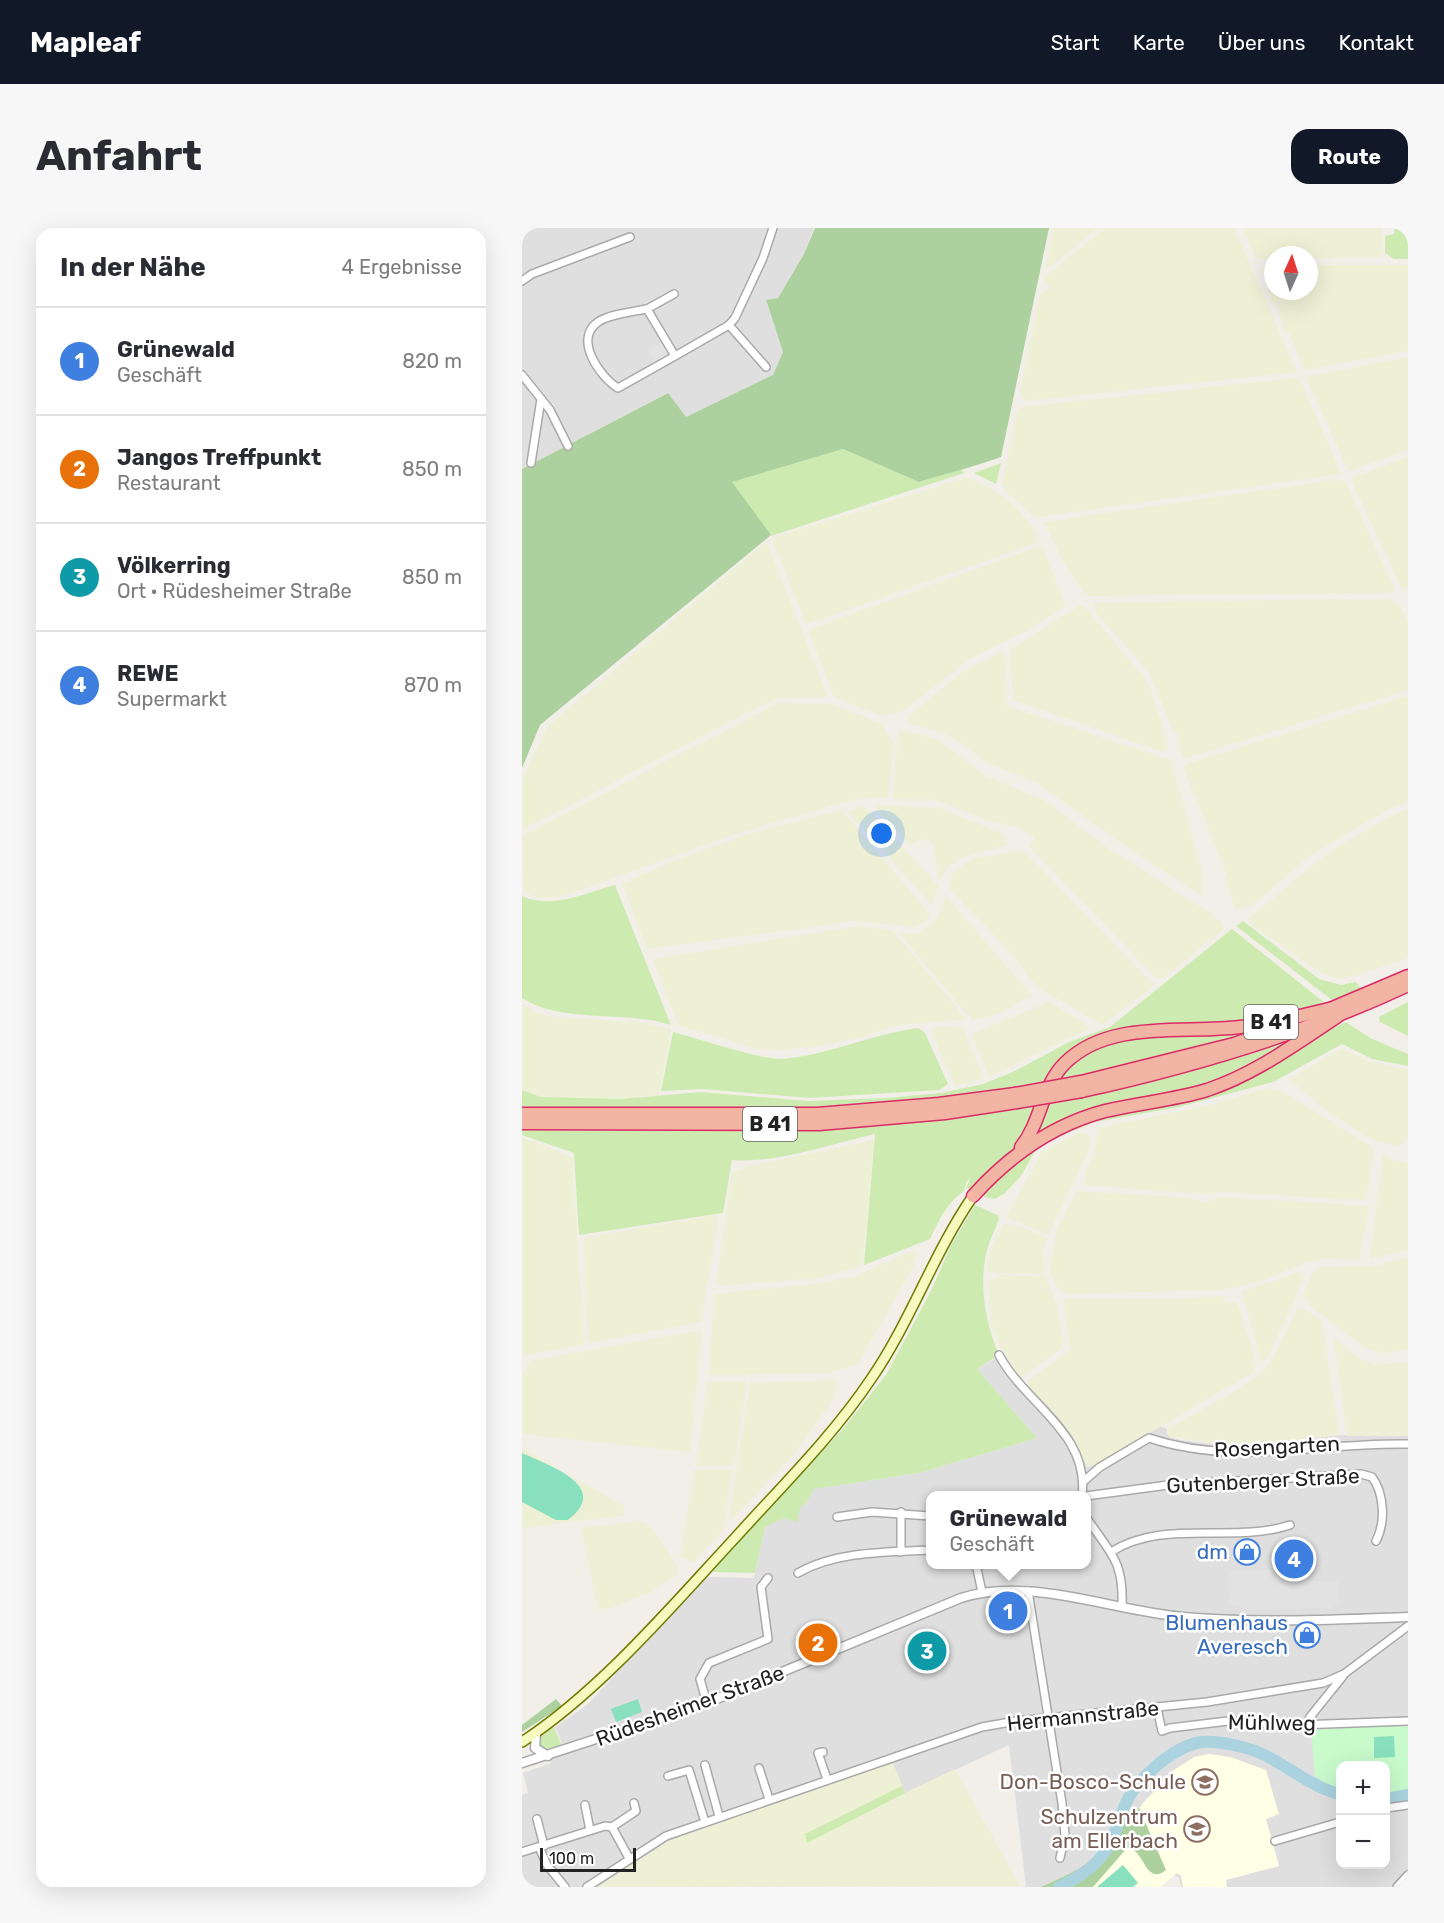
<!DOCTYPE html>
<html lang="de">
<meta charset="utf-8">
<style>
:root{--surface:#fff;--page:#f7f7f7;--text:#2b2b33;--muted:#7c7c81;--line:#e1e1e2;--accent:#111827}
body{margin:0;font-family:Rubik,sans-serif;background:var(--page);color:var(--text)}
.controls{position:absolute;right:18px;bottom:18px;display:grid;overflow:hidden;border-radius:12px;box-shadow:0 6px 24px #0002}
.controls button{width:54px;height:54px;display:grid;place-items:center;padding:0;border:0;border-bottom:2px solid var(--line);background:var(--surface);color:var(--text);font:30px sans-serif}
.compass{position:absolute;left:742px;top:18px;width:54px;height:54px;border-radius:50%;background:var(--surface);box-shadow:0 6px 24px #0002;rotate:3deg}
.scale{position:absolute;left:18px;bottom:15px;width:96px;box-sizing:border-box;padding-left:6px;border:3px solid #222;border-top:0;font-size:16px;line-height:21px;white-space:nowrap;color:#222;-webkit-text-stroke:4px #fff;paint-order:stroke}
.you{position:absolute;left:360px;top:606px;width:21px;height:21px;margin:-15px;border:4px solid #fff;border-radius:50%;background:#1a73e8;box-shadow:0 0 0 9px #1a73e833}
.badge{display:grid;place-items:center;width:39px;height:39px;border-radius:50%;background:var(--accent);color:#fff;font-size:20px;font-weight:700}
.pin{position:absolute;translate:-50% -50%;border:3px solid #fff;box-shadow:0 2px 6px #0006}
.popup{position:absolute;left:404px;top:1263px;width:165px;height:78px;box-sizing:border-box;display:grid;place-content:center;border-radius:12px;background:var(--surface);filter:drop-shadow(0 2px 4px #0005);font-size:20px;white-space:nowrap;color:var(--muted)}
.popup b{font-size:22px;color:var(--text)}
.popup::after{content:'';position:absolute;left:50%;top:100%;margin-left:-12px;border:12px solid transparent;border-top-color:var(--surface)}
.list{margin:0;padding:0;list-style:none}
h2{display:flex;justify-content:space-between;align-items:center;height:78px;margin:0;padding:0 24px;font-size:26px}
h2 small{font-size:20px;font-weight:400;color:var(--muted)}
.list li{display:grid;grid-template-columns:39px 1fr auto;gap:18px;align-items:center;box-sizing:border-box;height:108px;padding:0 24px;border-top:2px solid var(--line)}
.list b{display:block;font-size:22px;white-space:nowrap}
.list p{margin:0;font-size:20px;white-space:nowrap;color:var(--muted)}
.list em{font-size:20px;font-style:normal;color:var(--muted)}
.map{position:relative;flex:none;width:886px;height:1659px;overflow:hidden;border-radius:18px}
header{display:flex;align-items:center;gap:36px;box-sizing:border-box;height:84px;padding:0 30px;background:var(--accent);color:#fff}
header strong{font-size:28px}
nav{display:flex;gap:33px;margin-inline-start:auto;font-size:21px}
.intro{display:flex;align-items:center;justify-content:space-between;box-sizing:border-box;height:144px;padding:0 36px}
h1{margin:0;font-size:42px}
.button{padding:15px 27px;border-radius:18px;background:var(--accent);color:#fff;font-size:21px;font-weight:700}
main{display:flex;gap:36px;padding:0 36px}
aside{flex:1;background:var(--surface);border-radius:18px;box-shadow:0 6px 24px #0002}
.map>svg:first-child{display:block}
.residential{fill:#e0dfdf;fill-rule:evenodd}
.education{fill:#ffffe5}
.farmland{fill:#eef0d5}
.grass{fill:#cdebb0}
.forest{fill:#add19e}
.park{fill:#c8facc}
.pitch{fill:#88e0be}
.parking{fill:#e2e2e2}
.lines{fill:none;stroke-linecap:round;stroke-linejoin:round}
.river{stroke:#aad3df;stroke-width:12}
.minor-casing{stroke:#a9a9a9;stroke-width:10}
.tertiary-casing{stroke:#a9a9a9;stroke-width:11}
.secondary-casing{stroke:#707d05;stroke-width:12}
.trunk-casing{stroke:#dc2a67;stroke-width:15}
.minor{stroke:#fff;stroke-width:7}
.tertiary{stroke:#fff;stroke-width:8}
.secondary{stroke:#f7fabf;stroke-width:9}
.trunk{stroke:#f2b4a3;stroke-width:12}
.trunk-bridge-casing{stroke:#dc2a67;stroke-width:15;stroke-linecap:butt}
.trunk-bridge{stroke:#f2b4a3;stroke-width:12}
.labels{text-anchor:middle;stroke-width:5;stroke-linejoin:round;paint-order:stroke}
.shield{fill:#fff;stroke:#646464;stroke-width:1.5}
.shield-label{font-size:20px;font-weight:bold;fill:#222}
.street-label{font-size:21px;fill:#222;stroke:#fff}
.shop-label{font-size:21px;fill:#366cbe;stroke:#fff;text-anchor:end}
.education-label{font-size:21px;fill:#785e54;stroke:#fff;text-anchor:end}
</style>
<header>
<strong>Mapleaf</strong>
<nav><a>Start</a><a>Karte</a><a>Über uns</a><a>Kontakt</a></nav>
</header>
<div class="intro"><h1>Anfahrt</h1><a class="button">Route</a></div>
<main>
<aside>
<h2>In der Nähe<small>4 Ergebnisse</small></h2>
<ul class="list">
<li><span class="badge" style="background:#3f7fe0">1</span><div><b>Grünewald</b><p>Geschäft</p></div><em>820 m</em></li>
<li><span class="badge" style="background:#e8710a">2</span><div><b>Jangos Treffpunkt</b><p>Restaurant</p></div><em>850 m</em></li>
<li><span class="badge" style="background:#0f9aa8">3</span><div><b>Völkerring</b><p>Ort · Rüdesheimer Straße</p></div><em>850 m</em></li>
<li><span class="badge" style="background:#3f7fe0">4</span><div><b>REWE</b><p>Supermarkt</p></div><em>870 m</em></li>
</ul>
</aside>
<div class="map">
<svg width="886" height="1659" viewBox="0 0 886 1659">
<rect width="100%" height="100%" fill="#f2efe9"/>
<!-- residential -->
<g class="residential">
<polygon points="0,0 292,0 282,26 256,70 244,73 261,124 251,147 164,190 145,165 0,241"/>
<path d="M482,1125L508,1163L551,1209L561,1225L563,1236L573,1237L638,1198L645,1201L646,1208L658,1212L713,1219L817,1207L886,1208V1659H659L657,1649L593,1636L592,1591L587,1612L560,1641L519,1659H504L487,1517L383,1565L371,1536L145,1614L76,1659H0V1567L6,1565L1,1545L29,1535L25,1524L41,1518L33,1499L65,1477L184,1349L232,1350L243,1299L284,1275L291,1261L397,1245L515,1210L455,1141ZM408,1268H564V1336H408ZM818,1538H864V1636H818Z"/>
</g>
<!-- education -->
<polygon class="education" points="687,1526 708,1529 744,1542 757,1586 744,1591 757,1638 704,1652 705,1659 661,1659 659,1648 655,1645 638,1659 549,1659 594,1615 621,1575 652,1542 672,1529"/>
<!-- farmland -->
<g class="farmland">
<polygon points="531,0 576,0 525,41 524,38"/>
<polygon points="584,0 712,0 775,144 503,173 498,165 518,67 527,60 522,49"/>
<polygon points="721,0 859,0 860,29 787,30 787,27 751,27 751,31 734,31"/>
<polygon points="744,37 751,37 751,63 787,63 787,37 886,37 886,123 782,142 767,105 763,105 754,74 750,75 740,40"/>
<polygon points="886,129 886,222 831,242 826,242 784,149"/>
<polygon points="773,150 778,151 819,246 516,289 509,287 484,264 480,255 495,185 501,179"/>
<polygon points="886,229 886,359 884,360 879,359 830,254 832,249"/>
<polygon points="445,249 467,259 489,274 512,300 517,314 286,396 283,394 251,314 253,309"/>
<polygon points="813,252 823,253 873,362 869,365 567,368 560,362 540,332 522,294"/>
<polygon points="242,315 246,317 306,469 252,471 0,602 0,552 25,499"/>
<polygon points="520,317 543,376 540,380 501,405 448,431 381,483 359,488 312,469 287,405 288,401"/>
<polygon points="812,371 869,372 877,376 886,393 886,462 661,531 654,503 651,503 627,444 574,385 572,375"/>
<polygon points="557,378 563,379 621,448 629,462 645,514 644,525 491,472 488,422"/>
<polygon points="482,423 485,478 649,532 680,644 681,668 621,630 515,555 467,536 440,515 422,505 387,495 387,488 440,444"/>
<polygon points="886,468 886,574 863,583 789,627 729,678 713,681 702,649 705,647 661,539 667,535"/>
<polygon points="256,475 310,476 359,495 371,514 367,569 334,571 216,605 39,669 17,670 2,664 0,608"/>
<polygon points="386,503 418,513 464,548 522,572 587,621 690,686 702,696 701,702 641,750 634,750 508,619 512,610 510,607 492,598 463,592 415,572 371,571 376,504"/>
<polygon points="354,577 418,580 483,607 484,617 437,631 425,640 417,653 411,615 405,611 397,612 388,617 355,583"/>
<polygon points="343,578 416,658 410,677 325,583"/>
<polygon points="886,581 886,730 836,747 815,751 796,743 731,698 726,691 804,626 864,590"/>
<polygon points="320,582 408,686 403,694 392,699 332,693 125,721 100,656 146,635 223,607"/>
<polygon points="497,623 505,626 631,756 631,759 580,797 514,758 489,725 427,660 430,646 450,631"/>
<polygon points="424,668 509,767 476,786 450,792 377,705 393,706 407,698 416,689"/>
<polygon points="338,698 371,703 444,791 377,797 332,811 289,819 259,822 234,821 156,797 131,731"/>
<polygon points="527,774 563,795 567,801 467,849 449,806"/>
<polygon points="0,776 11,783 31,789 116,794 149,801 137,867 99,871 19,869 0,862"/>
<polygon points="417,798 441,800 462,851 433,858 409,802"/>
<polygon points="820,820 849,834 886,841 886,911 874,919 847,910 809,886 767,851"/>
<polygon points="745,860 763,865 850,919 852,922 844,972 699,964 680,966 562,957 564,943 573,925 576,900 687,877"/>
<polygon points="559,904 569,908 566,925 526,1007 484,989 520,924"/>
<polygon points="0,909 50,929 62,1116 0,1128"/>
<polygon points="352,912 340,1038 297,1050 194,1058 210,945 223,939"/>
<polygon points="861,927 886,936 886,1022 848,1031"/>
<polygon points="555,963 672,970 682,975 696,969 847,978 837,1032 803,1031 785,1034 736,1054 698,1062 546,1066 535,1059 528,1042 534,1002"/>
<polygon points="195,987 195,999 179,1094 66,1115 62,1010"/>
<polygon points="481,996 497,998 525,1010 521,1022 522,1047 465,1044 468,1023"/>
<polygon points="394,1021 392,1038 336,1136 308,1145 187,1147 192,1066 302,1055 334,1048"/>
<polygon points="886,1029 886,1121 861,1125 845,1121 787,1077 782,1066 791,1044 799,1039 854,1038"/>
<polygon points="779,1043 781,1050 773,1071 748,1125 740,1135 720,1064"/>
<polygon points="478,1047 523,1048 535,1076 541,1119 498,1151 478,1118 469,1093 466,1054"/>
<polygon points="702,1068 703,1075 715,1074 730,1120 733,1143 573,1237 565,1239 551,1209 507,1162 506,1154 510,1150 548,1122 542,1071 656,1071"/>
<polygon points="776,1080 782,1080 800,1093 817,1207 713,1219 646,1208 645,1201 719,1160 741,1144 751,1130"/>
<polygon points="168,1104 180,1105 168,1224 0,1206 0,1148 8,1133"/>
<polygon points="812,1110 835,1129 853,1137 886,1134 886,1208 825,1208"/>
<polygon points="315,1152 312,1170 273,1225 210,1291 207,1291 228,1155"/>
<polygon points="225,1153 212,1237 174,1238 186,1154"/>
<polygon points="0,1220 102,1278 103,1287 0,1300"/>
<polygon points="172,1242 210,1242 201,1303 171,1334 158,1329"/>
<polygon points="118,1293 125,1296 135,1307 156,1340 155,1346 128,1364 89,1380 76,1381 59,1300"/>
<polygon points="371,1535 383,1565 433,1541 498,1658 76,1659 145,1614 198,1593"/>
</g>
<!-- grass -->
<g class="grass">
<polygon points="873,0 886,0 886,31 872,31 863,25 863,8 872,6"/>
<polygon points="321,221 397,254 439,241 442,245 249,308 209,254"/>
<polygon points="479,235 474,256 452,245"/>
<path d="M93,657L149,797C102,782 40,796 0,770V668C30,682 63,665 93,657Z"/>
<polygon points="721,693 797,751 819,757 834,754 839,761 810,772 714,698"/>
<path d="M710,701L803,775L748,791L629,801L545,829L503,912L451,963L444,960L449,949L445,953L442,963C425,974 416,994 408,1011L342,1037L353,906C309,916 254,936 210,932L201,985L57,1007L52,925L0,907V862L19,869L99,871L179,864L287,873L362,870L419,865L461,856L493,843L547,814L588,799Z"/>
<polygon points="886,774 886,808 858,794 857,789"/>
<polygon points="824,794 848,810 886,826 886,838 850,831 820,816 751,854 657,879 573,894 524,914 512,925 499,948 482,966 473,971 462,969 461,966 489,937 526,911 569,893 653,875"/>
<polygon points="748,799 639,830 532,852 541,840 586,811"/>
<path d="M396,800L403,805L426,856L417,862L287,870L179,861L139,863L151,804C174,810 240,832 260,831C307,827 350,806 396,800Z"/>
<polygon points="778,805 780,808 689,857 515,910 511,907 522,873"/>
<path d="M453,977L475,987L477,991C472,1005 465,1017 463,1031C458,1063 464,1097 477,1127L455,1141L515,1210L397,1245L292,1261L284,1275L278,1279L275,1294L262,1290L243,1299L233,1345L189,1344L321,1201L364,1147L410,1061L428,1019Z"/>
<polygon points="32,1499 40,1518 26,1522 17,1520 16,1511"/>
<polygon points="380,1558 383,1565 285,1615 283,1606"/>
</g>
<!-- forest -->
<g class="forest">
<path d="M293,0H527L479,229C452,239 425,245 397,254L321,221L210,254L249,307L18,497L0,540V241L146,165L164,189L251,147L261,124L244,72L256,70L282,26Z"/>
<polygon points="34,1471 40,1478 0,1504 0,1497"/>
<path d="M617,1580L644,1642C623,1659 622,1619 605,1620L571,1659H519C556,1642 582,1634 592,1591Z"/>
</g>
<!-- park -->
<polygon class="park" points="886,1496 886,1562 864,1565 864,1538 818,1538 818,1561 808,1559 793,1548 789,1503 793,1498"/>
<!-- pitch -->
<g class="pitch">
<path d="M0,1225C25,1237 91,1258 46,1292H34L0,1274Z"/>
<polygon points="116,1471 120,1484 94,1494 89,1481"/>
<polygon points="872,1508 873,1529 852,1530 852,1509"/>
<polygon points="601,1637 616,1655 611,1659 575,1659"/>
</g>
<!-- parking -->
<g class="parking">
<polygon points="143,111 153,128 136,138 125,122"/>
<polygon points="749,1342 750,1348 786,1347 786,1353 817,1353 817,1376 812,1376 812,1380 719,1382 719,1378 707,1378 706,1343"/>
</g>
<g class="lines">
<!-- river -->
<g class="river">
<polyline points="864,1571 886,1567"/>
<path d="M537,1659C555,1651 572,1639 584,1623C593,1610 597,1591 603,1577C614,1551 651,1519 679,1514C691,1513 708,1516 720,1519C756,1527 783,1558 818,1566"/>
</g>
<!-- minor casing -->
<g class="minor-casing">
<g id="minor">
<polyline points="0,53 10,46 108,9"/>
<polyline points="125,81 152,66"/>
<polyline points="207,97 244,139"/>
<path d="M153,128L96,160C78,149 51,111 76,94C88,86 110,84 125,81L153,128L207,97L213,90L241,30L251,0"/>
<polyline points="0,147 28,182 46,218"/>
<polyline points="9,235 19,171"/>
<path d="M477,1127C503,1176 568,1205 560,1268"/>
<path d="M562,1253L578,1239L627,1210C714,1239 796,1214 886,1216"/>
<path d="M564,1268L646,1257L839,1246L850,1249C862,1265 864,1294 854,1313"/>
<polyline points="379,1284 379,1324"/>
<polyline points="315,1289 350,1284 408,1288"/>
<path d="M564,1289C588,1325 602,1332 600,1379"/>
<path d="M589,1324C642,1290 711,1316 768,1297"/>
<polyline points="454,1336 460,1364"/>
<path d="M276,1345C314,1323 366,1324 408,1322"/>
<polyline points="506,1363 540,1575 543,1607 538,1630"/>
<polyline points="185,1475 178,1451 187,1435 246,1411 239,1359 246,1350"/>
<polyline points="635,1480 640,1503 648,1500 706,1493 777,1497 886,1493"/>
<polyline points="785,1497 788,1489 821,1448"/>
<polyline points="301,1524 296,1525 305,1551"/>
<polyline points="183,1537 197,1588"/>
<polyline points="237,1540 247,1571"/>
<polyline points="146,1548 167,1542 183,1594"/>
<polyline points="63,1577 68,1602"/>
<polyline points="864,1580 886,1577"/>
<polyline points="15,1591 22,1618"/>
<polyline points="90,1599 114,1583 112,1575"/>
<polyline points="753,1613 818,1594"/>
<polyline points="17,1619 25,1637 43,1659"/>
<polyline points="0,1624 83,1598 90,1599 107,1630"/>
<polyline points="65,1659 144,1608 460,1499 494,1493 685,1474 801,1455 822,1446 886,1398"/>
<polyline points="875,1659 886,1647"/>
</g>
</g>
<!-- tertiary casing -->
<g class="tertiary-casing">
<g id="tertiary">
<polyline points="14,1505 13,1520 26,1528"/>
<path d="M0,1535L185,1475L439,1370C509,1348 590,1383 661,1389C735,1395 812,1392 886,1389"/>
</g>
</g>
<!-- secondary casing -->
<g class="secondary-casing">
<path id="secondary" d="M0,1514C79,1462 148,1380 213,1310C260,1258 310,1209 349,1151C389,1093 411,1026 451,968"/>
</g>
<!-- trunk casing -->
<g class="trunk-casing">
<g id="trunk">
<polyline points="801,784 886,748"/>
<polyline points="559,854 712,816 771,796"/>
<path d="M560,863C673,838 782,806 886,757"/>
<polyline points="0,886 295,886 417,876 493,866"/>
<polyline points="0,895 297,896 423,885 495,874"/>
<path d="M499,919C520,893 519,859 543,835C588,791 661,806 718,799C748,796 778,788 807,781"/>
<path d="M451,968C487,928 530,897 583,883C617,875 652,872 685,862C733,846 775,815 816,788"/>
</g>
</g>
<!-- minor -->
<use href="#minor" class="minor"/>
<!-- tertiary -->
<use href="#tertiary" class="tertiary"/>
<!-- secondary -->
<use href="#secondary" class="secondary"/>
<!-- trunk -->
<use href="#trunk" class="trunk"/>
<!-- trunk-bridge casing -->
<g class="trunk-bridge-casing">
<g id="trunk-bridge">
<polyline points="493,866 559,854"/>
<polyline points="495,874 560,863"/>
</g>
</g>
<!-- trunk-bridge -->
<use href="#trunk-bridge" class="trunk-bridge"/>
</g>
<!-- icons -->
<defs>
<g id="shop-ring" transform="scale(1.35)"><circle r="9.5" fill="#fff" stroke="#3f7fe0" stroke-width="1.5"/><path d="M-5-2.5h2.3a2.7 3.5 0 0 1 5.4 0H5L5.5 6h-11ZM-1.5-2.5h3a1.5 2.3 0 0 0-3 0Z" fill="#3f7fe0"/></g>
<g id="school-ring" transform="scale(1.35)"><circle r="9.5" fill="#fff" stroke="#8d6e63" stroke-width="1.5"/><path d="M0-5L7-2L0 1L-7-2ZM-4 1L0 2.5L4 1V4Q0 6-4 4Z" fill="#8d6e63"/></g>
</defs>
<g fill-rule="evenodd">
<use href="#shop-ring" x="725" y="1324"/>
<use href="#shop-ring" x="785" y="1407"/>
<use href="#school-ring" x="683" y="1554"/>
<use href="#school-ring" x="675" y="1601"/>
</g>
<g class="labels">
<!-- shield labels -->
<g class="shield">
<rect x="722" y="777" width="54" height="34" rx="4.5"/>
<rect x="221" y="879" width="54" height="34" rx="4.5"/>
</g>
<g class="shield-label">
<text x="749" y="801">B 41</text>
<text x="248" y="903">B 41</text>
</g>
<!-- street labels -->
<g class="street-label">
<text transform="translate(755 1219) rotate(-3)" y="7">Rosengarten</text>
<text transform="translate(741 1253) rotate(-3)" y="7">Gutenberger Straße</text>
<text transform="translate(168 1478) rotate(-20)" y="7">Rüdesheimer Straße</text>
<text transform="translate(561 1488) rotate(-6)" y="7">Hermannstraße</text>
<text transform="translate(750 1495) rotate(1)" y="7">Mühlweg</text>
</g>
<!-- shop labels -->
<g class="shop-label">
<text x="706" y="1331">dm</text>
<text x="766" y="1402">Blumenhaus<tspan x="766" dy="24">Averesch</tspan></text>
</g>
<!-- education labels -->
<g class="education-label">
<text x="664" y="1561">Don-Bosco-Schule</text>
<text x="656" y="1596">Schulzentrum<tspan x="656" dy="24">am Ellerbach</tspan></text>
</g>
</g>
</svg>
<div class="controls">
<button>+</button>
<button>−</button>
</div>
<svg class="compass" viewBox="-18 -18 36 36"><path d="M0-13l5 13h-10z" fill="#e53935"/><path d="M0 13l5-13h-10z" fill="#7c7c81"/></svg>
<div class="scale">100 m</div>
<div class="you"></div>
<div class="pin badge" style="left:486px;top:1383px;background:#3f7fe0">1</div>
<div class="popup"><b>Grünewald</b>Geschäft</div>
<div class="pin badge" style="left:296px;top:1415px;background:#e8710a">2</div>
<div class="pin badge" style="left:405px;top:1423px;background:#0f9aa8">3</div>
<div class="pin badge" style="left:772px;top:1331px;background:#3f7fe0">4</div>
</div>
</main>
